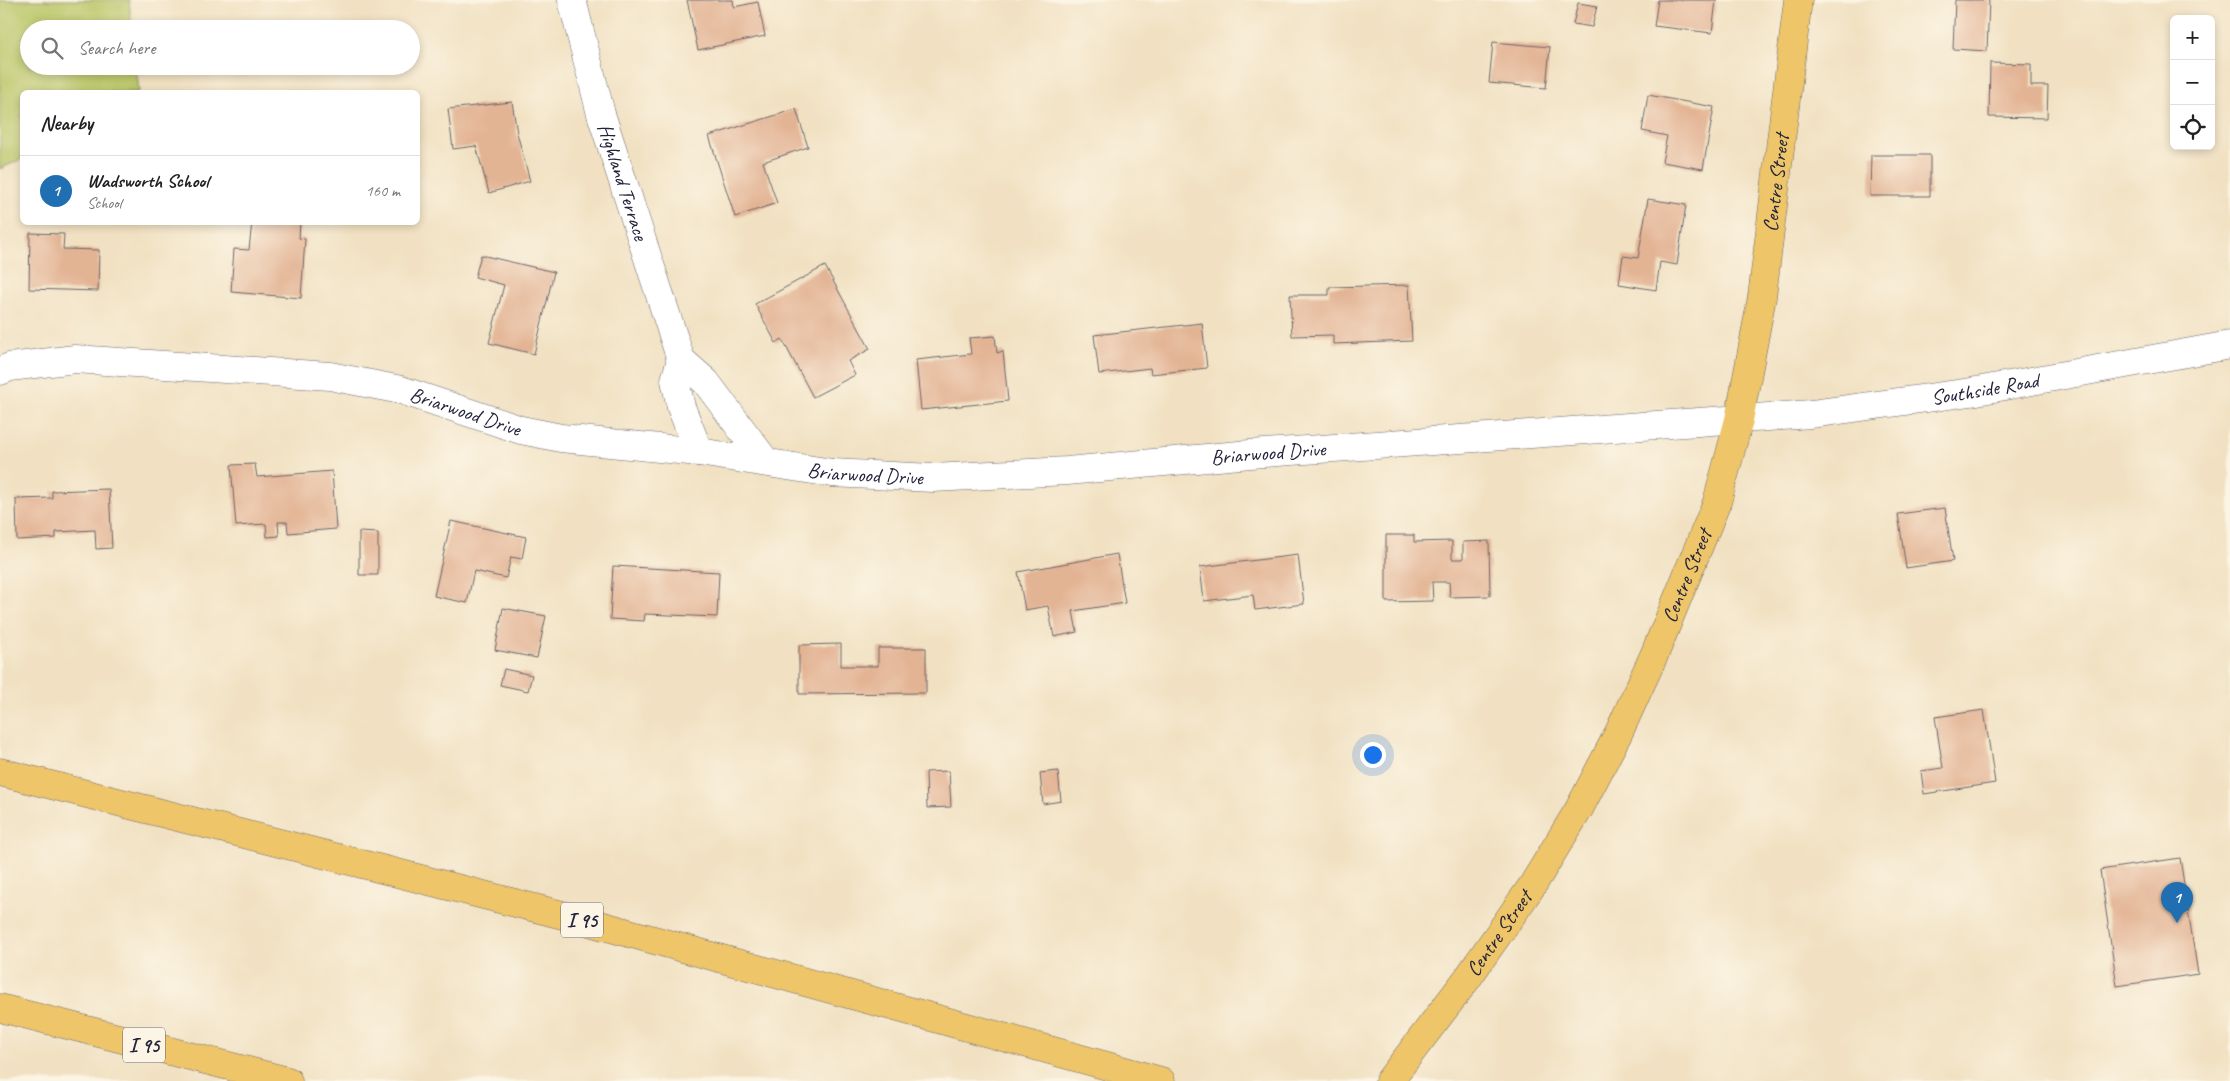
<!DOCTYPE html>
<meta charset="utf-8">
<style>
:root{--surface:#fff;--page:#f2f2f2;--text:#202124;--muted:#757577;--line:#e0e0e0;--accent:#1f6fb2}
body{margin:0;font-family:Caveat,sans-serif;background:var(--page);color:var(--text)}
.controls{position:absolute;right:15px;top:15px;display:grid;overflow:hidden;border-radius:8px;box-shadow:0 2px 8px #0003}
.controls button{width:45px;height:45px;display:grid;place-items:center;padding:0;border:0;border-bottom:1px solid var(--line);background:var(--surface);color:var(--text);font:25px sans-serif}
.you{position:absolute;left:1372px;top:754px;width:18px;height:18px;margin:-12px;border:4px solid #fff;border-radius:50%;background:#1a73e8;box-shadow:0 0 0 8px #1a73e833}
.badge{display:grid;place-items:center;width:32px;height:32px;border-radius:50%;background:var(--accent);color:#fff;font-size:16px;font-weight:700}
.pin{position:absolute;translate:-50% -41px;filter:drop-shadow(0 1px 2px #0008)}
.pin::after{content:'';position:absolute;top:26px;width:18px;height:15px;background:inherit;clip-path:polygon(0 0,100% 0,50% 100%)}
.list{margin:0;padding:0;list-style:none}
h2{display:flex;justify-content:space-between;align-items:center;height:65px;margin:0;padding:0 20px;font-size:21px}
h2 small{font-size:16px;font-weight:400;color:var(--muted)}
.list li{display:grid;grid-template-columns:32px 1fr auto;gap:15px;align-items:center;box-sizing:border-box;height:70px;padding:0 20px;border-top:1px solid var(--line)}
.list b{display:block;font-size:19px;white-space:nowrap}
.list p{margin:0;font-size:16px;white-space:nowrap;color:var(--muted)}
.list em{font-size:16px;font-style:normal;color:var(--muted)}
.icon{flex:none;width:28px;height:28px;fill:none;stroke:currentColor;stroke-width:2;stroke-linecap:round;stroke-linejoin:round}
.map{position:relative;flex:none;width:2230px;height:1081px;overflow:hidden}
.search{position:absolute;background:var(--surface);box-shadow:0 2px 8px #0003;left:20px;top:20px;width:400px;height:55px;display:flex;align-items:center;gap:12px;box-sizing:border-box;padding:0 18px;border-radius:28px;color:var(--muted);font-size:19px}
.panel{position:absolute;background:var(--surface);box-shadow:0 2px 8px #0003;left:20px;top:90px;width:400px;height:135px;border-radius:8px}
.map>svg:first-child{display:block}
.green{fill:#bac668;stroke:#6e7452}
.building{fill:#e3b494}
.lines{fill:none;stroke-linecap:round;stroke-linejoin:round}
.minor-casing{stroke:#6a656a;stroke-width:29}
.major-casing{stroke:#6a656a;stroke-width:29}
.highway-casing{stroke:#6a656a;stroke-width:29}
.minor{stroke:#fff;stroke-width:28}
.major{stroke:#eec569;stroke-width:28}
.highway{stroke:#eec569;stroke-width:28}
.labels{text-anchor:middle;stroke-width:4;stroke-linejoin:round;paint-order:stroke}
.shield{fill:#fcf5e5;stroke:#63616e;stroke-width:1}
.shield-label{font-size:20px;font-weight:bold;fill:#22223b}
.street-label{font-size:21px;fill:#22223b;stroke:#fcf5e5}
</style>
<div class="map">
<svg width="2230" height="1081" viewBox="0 0 2230 1081">
<rect width="100%" height="100%" fill="#fcf5e5"/>
<filter id="ink" filterUnits="userSpaceOnUse"><feTurbulence type="fractalNoise" baseFrequency=".02" numOctaves="2"/><feDisplacementMap in="SourceGraphic" scale="10" xChannelSelector="R" yChannelSelector="G"/><feConvolveMatrix kernelMatrix="1 2 1 2 8 2 1 2 1" color-interpolation-filters="sRGB"/></filter>
<filter id="wash" filterUnits="userSpaceOnUse"><feTurbulence type="fractalNoise" baseFrequency=".0096" numOctaves="4" result="noise"/><feDisplacementMap in="SourceGraphic" scale="20" xChannelSelector="R" yChannelSelector="G"/><feGaussianBlur stdDeviation="1.12" result="paint"/><feColorMatrix in="noise" values="0 0 0 0 0 0 0 0 0 0 0 0 0 0 0 0 0 1.4 0 .05"/><feComposite in="paint" operator="in"/></filter>
<g filter="url(#wash)">
<rect width="100%" height="100%" fill="#f1e1c2"/>
<!-- green -->
<polygon class="green" points="0,0 129,0 132,29 29,29 29,66 136,66 139,92 22,92 22,159 0,169"/>
<g id="blocks">
<!-- building -->
<g class="building">
<polygon points="687,0 733,0 734,7 758,2 765,36 698,50"/>
<polygon points="1658,0 1716,0 1712,33 1654,26"/>
<polygon points="1955,0 1989,0 1987,51 1953,49"/>
<polygon points="1578,3 1597,6 1592,27 1573,24"/>
<polygon points="1493,42 1550,47 1546,88 1489,83"/>
<polygon points="1990,63 2031,64 2031,86 2048,86 2047,118 1989,117"/>
<polygon points="1648,95 1714,107 1703,169 1662,162 1667,136 1642,131"/>
<polygon points="512,102 517,133 530,181 489,193 476,146 453,149 448,109"/>
<polygon points="796,109 808,147 763,162 777,203 735,217 709,136"/>
<polygon points="1871,155 1930,155 1930,196 1870,196"/>
<polygon points="1648,199 1686,205 1677,265 1660,262 1656,290 1619,284 1623,256 1638,258"/>
<polygon points="252,222 300,222 299,238 305,239 301,298 231,292 234,249 249,250"/>
<polygon points="30,233 64,234 63,249 99,250 98,291 29,289"/>
<polygon points="481,255 554,272 534,354 489,343 504,285 475,277"/>
<polygon points="825,266 870,349 848,361 855,375 813,397 782,339 776,343 755,304"/>
<polygon points="1409,285 1412,341 1333,344 1333,335 1292,336 1290,295 1329,295 1329,287"/>
<polygon points="1202,323 1207,368 1151,374 1150,368 1099,374 1094,335"/>
<polygon points="995,336 997,353 1003,351 1008,401 921,410 916,360 971,354 969,338"/>
<polygon points="255,464 257,477 332,471 336,529 288,533 287,522 278,522 279,536 267,537 266,524 236,526 231,465"/>
<polygon points="109,489 112,548 96,549 95,530 56,532 56,538 17,540 16,499 52,498 52,491"/>
<polygon points="1945,508 1953,561 1906,568 1898,514"/>
<polygon points="451,521 526,537 522,559 511,557 506,578 474,571 467,603 434,596"/>
<polygon points="359,532 378,533 378,575 359,575"/>
<polygon points="1386,535 1414,535 1414,542 1452,541 1452,559 1463,559 1463,542 1489,541 1490,596 1450,597 1449,582 1432,582 1433,601 1386,602"/>
<polygon points="1117,554 1125,603 1073,611 1077,632 1054,637 1048,606 1025,610 1018,572"/>
<polygon points="1298,555 1304,604 1255,610 1253,595 1204,601 1200,567"/>
<polygon points="613,566 719,572 717,617 645,614 644,621 610,619"/>
<polygon points="503,608 546,616 537,658 495,650"/>
<polygon points="841,644 841,666 878,666 878,648 926,648 926,693 799,694 799,645"/>
<polygon points="504,669 532,675 528,691 500,685"/>
<polygon points="1984,710 1995,783 1924,794 1921,771 1943,768 1935,717"/>
<polygon points="949,771 951,807 927,808 926,772"/>
<polygon points="1058,771 1061,801 1043,804 1040,773"/>
<polygon points="2180,858 2198,974 2117,986 2100,870"/>
</g>
</g>
</g>
<g filter="url(#ink)">
<use href="#blocks" fill-opacity="0" stroke="#6a656a" stroke-width="1"/>
<g class="lines">
<!-- minor casing -->
<g class="minor-casing">
<g id="minor">
<path id="s1" d="M572,0L601,114L681,360L706,382L766,462"/>
<polyline points="681,360 675,380 681,407 699,452"/>
<path id="s2" d="M0,371L10,367L75,359L330,376L401,390L521,430L561,438L699,452L832,473L933,478L1067,471L1250,454L1811,414L1971,392L2230,345"/>
</g>
</g>
<!-- major casing -->
<g class="major-casing">
<g id="major">
<path id="s3" d="M1389,1081L1467,979L1532,886L1579,809L1619,732L1655,653L1717,502L1739,420L1762,297L1798,0"/>
</g>
</g>
<!-- highway casing -->
<g class="highway-casing">
<g id="highway">
<polyline points="0,772 582,920 1161,1081"/>
<polyline points="0,1008 288,1081"/>
</g>
</g>
<!-- minor -->
<use href="#minor" class="minor"/>
<!-- major -->
<use href="#major" class="major"/>
<!-- highway -->
<use href="#highway" class="highway"/>
</g>
</g>
<g class="labels">
<!-- shield labels -->
<g class="shield">
<rect x="561" y="902.5" width="42" height="35" rx="4"/>
<rect x="123" y="1027.5" width="42" height="35" rx="4"/>
</g>
<g class="shield-label">
<text x="582" y="927">I 95</text>
<text x="144" y="1052">I 95</text>
</g>
<!-- street labels -->
<g class="street-label">
<text dy="7" stroke="none"><textPath href="#s1" startOffset="189">Highland Terrace</textPath></text>
<text dy="7" stroke="none"><textPath href="#s3" startOffset="994">Centre Street</textPath></text>
<text dy="7" stroke="none"><textPath href="#s2" startOffset="2002">Southside Road</textPath></text>
<text dy="7" stroke="none"><textPath href="#s2" startOffset="472">Briarwood Drive</textPath></text>
<text dy="7" stroke="none"><textPath href="#s2" startOffset="1282">Briarwood Drive</textPath></text>
<text dy="7" stroke="none"><textPath href="#s2" startOffset="878">Briarwood Drive</textPath></text>
<text dy="7" stroke="none"><textPath href="#s3" startOffset="589">Centre Street</textPath></text>
<text dy="7" stroke="none"><textPath href="#s3" startOffset="184">Centre Street</textPath></text>
</g>
</g>
</svg>
<div class="controls">
<button>+</button>
<button>−</button>
<button><svg class="icon" aria-label="locate" viewBox="0 0 24 24"><circle cx="12" cy="12" r="6"/><path d="M12 2v4M12 18v4M2 12h4M18 12h4"/></svg></button>
</div>
<div class="you"></div>
<div class="pin badge" style="left:2177px;top:923px">1</div>
<div class="search"><svg class="icon" aria-label="search" viewBox="0 0 24 24"><circle cx="10" cy="10" r="6"/><path d="M15 15l6 6"/></svg>Search here</div>
<section class="panel">
<h2>Nearby<small></small></h2>
<ul class="list">
<li><span class="badge">1</span><div><b>Wadsworth School</b><p>School</p></div><em>160 m</em></li>
</ul>
</section>
</div>
